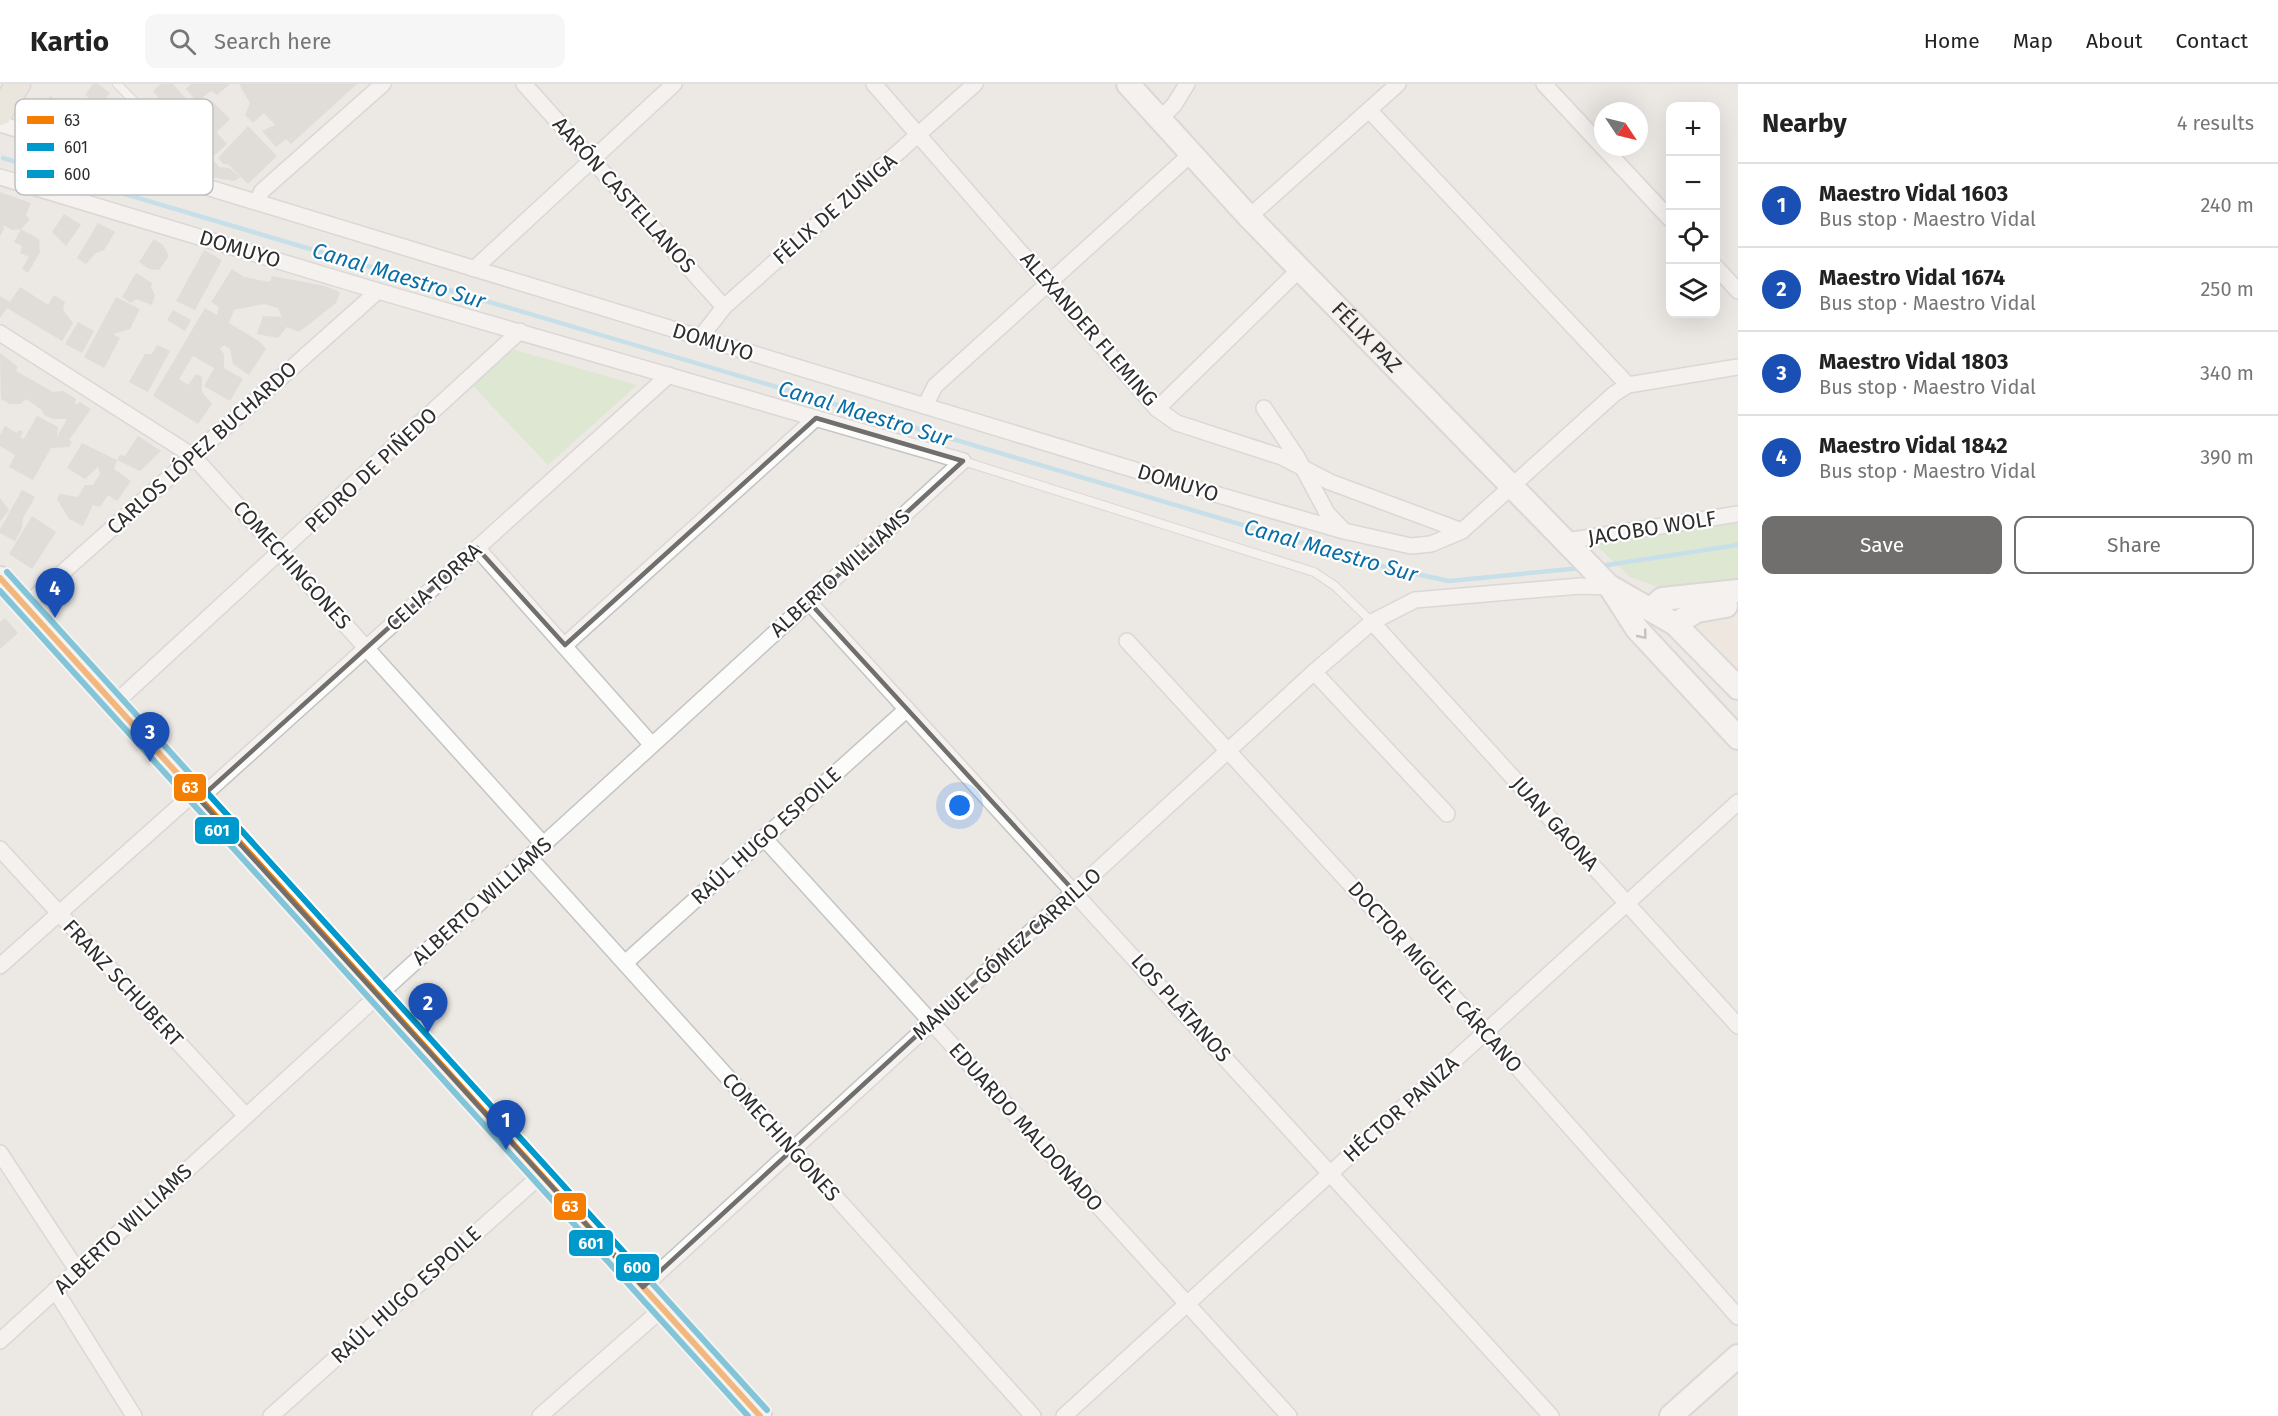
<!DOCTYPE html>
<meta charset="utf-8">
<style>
:root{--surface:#fff;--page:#f6f6f6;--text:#222;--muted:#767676;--line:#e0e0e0;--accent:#706f6e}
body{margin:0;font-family:"Fira Sans",sans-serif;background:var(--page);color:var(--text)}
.controls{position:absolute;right:18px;top:18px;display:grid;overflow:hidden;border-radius:12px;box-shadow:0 6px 24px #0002}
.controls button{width:54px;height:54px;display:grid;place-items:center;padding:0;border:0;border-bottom:2px solid var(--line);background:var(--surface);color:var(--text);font:30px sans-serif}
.compass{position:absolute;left:1594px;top:18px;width:54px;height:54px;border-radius:50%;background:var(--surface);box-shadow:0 6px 24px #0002;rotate:125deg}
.you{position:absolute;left:960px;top:722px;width:21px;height:21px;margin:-15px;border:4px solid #fff;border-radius:50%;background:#1a73e8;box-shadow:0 0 0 9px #1a73e833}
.badge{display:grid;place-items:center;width:39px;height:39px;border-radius:50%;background:var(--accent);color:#fff;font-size:20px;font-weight:700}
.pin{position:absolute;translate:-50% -50px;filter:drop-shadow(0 2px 3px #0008)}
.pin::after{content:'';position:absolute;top:32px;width:21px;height:18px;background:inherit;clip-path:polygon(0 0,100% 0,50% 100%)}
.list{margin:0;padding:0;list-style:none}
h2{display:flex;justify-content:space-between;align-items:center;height:78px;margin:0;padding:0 24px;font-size:26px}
h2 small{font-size:20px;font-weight:400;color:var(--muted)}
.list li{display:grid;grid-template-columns:39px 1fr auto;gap:18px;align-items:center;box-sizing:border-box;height:84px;padding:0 24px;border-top:2px solid var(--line)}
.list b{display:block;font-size:22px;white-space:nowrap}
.list p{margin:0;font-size:20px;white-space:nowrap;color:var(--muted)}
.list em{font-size:20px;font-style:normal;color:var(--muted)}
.actions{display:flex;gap:12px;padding:18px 24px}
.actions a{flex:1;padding:14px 0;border:2px solid var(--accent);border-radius:12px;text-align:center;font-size:21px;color:var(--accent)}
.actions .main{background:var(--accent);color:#fff}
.icon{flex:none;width:33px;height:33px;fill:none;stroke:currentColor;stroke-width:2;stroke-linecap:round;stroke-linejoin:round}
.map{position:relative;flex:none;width:1738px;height:1332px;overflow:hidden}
header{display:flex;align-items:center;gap:36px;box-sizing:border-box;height:84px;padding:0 30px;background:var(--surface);border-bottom:2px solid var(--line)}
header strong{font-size:28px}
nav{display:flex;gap:33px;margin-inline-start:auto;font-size:21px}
.search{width:420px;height:54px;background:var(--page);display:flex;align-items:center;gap:15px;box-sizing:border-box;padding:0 21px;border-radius:12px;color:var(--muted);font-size:22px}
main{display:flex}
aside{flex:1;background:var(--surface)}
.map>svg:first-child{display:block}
.education{fill:#efe7d9}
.green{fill:#cde7bc}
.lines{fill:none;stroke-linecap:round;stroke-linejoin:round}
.stream{stroke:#97d6ee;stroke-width:4.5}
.building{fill:#d1ceca}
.service-casing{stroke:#c5c4c5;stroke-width:10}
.minor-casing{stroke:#c5c4c5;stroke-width:18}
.secondary-casing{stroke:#c5c4c5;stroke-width:26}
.primary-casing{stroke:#c6c5c4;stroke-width:27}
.service{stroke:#fcfcfb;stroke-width:8}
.minor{stroke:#fcfcfb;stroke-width:15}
.secondary{stroke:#fcfcfb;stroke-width:22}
.primary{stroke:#e9e4d5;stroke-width:24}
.bus-1-casing{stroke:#fff;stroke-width:10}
.bus-2-casing{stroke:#fff;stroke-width:10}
.bus-3-casing{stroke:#fff;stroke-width:10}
.bus-1{stroke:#f57d02;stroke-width:6}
.bus-2{stroke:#0099cb;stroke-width:6}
.bus-3{stroke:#0099cb;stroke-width:6}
.oneway{stroke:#959594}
.marked{fill:none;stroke:#706f6e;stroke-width:4.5;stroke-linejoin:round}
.labels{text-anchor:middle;stroke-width:4.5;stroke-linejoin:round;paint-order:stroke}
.street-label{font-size:21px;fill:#2e2e2e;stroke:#fff}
.water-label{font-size:22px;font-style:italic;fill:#0a6ea6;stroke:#fff}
.key{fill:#fff;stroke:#c0c0c0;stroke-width:1.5}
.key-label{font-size:16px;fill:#2e2e2e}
.line-badge{stroke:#fff;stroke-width:2}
.badge-label{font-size:16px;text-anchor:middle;font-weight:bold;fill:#fff}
</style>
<header>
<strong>Kartio</strong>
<div class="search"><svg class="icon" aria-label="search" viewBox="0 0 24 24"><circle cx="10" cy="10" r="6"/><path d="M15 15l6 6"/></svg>Search here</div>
<nav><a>Home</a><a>Map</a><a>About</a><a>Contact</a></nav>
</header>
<main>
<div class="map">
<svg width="1738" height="1332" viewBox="0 0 1738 1332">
<rect width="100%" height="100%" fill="#ece8e4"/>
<!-- education -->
<polygon class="education" points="1738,536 1738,587 1696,540"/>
<!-- green -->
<g class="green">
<polygon points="512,265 637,301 548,381 472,301"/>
<polygon points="1738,437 1738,498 1667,506 1630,493 1594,459"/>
</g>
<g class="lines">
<!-- stream -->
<g class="stream">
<polyline points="3,74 1388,484 1449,497 1581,484"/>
<polyline points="1601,482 1738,461"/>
</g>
</g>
<!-- building -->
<g class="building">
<polygon points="93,0 98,0 110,9 100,22 85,11"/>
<polygon points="161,0 173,0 227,60 214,72 196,53 185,63 168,54 182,40 181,26 172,16 165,22 153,7"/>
<polygon points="191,0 230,0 217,11 211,7 197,18 186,5"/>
<polygon points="239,0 357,0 291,60 286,55 276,63 262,47 275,41 264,29 253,39 245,31 250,19"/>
<polygon points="50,12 108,38 115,27 135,39 129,50 155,62 146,80 41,31"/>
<polygon points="212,17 230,35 216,49 203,26"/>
<polygon points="248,42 277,72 248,100 228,80 223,80 218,74"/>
<polygon points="197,73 212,75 219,83 229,84 241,93 234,97 205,92 204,88 193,84"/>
<polygon points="0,108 31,119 26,131 30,135 21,145 12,146 3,141 4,145 0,152"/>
<polygon points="64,130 81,141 66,162 52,148"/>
<polygon points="98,139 115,148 104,166 96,169 86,180 77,174"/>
<polygon points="21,145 39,155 40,168 28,189 22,185 29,173 20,169 22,162 14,158"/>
<polygon points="154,155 163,161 169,172 159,186 149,185 139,178"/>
<polygon points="204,166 222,176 195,226 176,217"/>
<polygon points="232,185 244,193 270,198 272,192 325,202 340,208 336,219 299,248 287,243 278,254 257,250 263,232 282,233 278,224 264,220 234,226 229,239 260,258 266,265 249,291 233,280 230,265 224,261 220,265 224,270 224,284 243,295 230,317 204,302 214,284 193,272 179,295 188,301 196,290 202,293 202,308 212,320 198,340 153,312 205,224 217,231 219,223 211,218"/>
<polygon points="136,189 152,199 151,203 155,211 152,221 136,215 131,219 122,213"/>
<polygon points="20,203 48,221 54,211 65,218 63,226 73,239 62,257 7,224 0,234 0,212 10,218"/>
<polygon points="116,213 140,225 130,245 113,250 120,254 104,284 84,273"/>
<polygon points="173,226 191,236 185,247 167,236"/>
<polygon points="78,238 94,247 82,269 65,260"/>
<polygon points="157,261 170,267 148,308 129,298 145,270 152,270"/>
<polygon points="0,269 18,283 16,287 53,308 63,307 76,315 75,321 80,318 91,325 69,356 72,358 69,363 51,364 33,396 9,383 15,371 0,362 0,351 5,342 17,349 19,346 23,348 20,353 24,355 37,332 58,343 57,353 67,335 53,335 44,331 42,326 26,315 20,320 10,320 1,315"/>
<polygon points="138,352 161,367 140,387 117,376 120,371 125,372"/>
<polygon points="82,359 117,376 114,385 131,397 117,417 108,411 100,423 93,421 83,442 69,435 57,415 60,410 78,413 85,401 93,401 100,390 98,383 85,395 67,384"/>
<polygon points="22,406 35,413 23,434 22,444 15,457 0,449 0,445"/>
<polygon points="0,414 9,426 0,438"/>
<polygon points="32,432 56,448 32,485 9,470"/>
<polygon points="5,534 18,549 0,565 0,538"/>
</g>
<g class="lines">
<!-- service casing -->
<g class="service-casing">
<g id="service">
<polyline points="117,0 137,20"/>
<polyline points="963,377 1314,488 1335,502 1372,538"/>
</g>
</g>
<!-- minor casing -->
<g class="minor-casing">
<g id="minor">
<polyline points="524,0 724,223"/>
<polyline points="874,0 1157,325 1177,339 1282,373 1330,398 1462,447"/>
<polyline points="1544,0 1670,135"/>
<polyline points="1369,26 1628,301"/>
<polyline points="1160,35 1174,21 1187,0"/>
<polyline points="0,40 1194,404 1344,447 1411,462 1431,460 1462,447 1614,310 1628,301 1738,283"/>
<polyline points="0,93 378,207 963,377"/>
<polyline points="257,117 262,107 383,0"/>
<polyline points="1249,133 1398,0"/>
<polyline points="1716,183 1738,207"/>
<polyline points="474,185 674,0"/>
<polyline points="0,249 193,372 544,761"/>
<polyline points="700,254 724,223 975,0"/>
<polyline points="925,322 935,302 1191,70"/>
<polyline points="1264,324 1297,373 1327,429 1343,446"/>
<polyline points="1157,325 1300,185"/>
<polyline points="1566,457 1738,430"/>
<polyline points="477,464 652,661"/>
<polyline points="809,518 1551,1332"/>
<polyline points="25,522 378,207"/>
<polyline points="1372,538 1738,942"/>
<polyline points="1127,557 1486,948 1738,1233"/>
<polyline points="565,561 816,334"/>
<polyline points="1314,588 1447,730"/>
<polyline points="114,620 520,247"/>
<polyline points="199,715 669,291"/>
<polyline points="764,754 1289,1332"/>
<polyline points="0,765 246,1032"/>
<polyline points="529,773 1033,1332"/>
<polyline points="625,879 907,625"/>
<polyline points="0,882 194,709"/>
<polyline points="0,1069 77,1186"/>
<polyline points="643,1203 1314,588 1372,538 1415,516 1580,502 1610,503"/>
<polyline points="55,1206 134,1332"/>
<polyline points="0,1257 963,377"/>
<polyline points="271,1332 541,1091"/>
<polyline points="540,1332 663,1224"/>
<polyline points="1064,1332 1738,718"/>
</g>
</g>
<!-- secondary casing -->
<g class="secondary-casing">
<g id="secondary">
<path id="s1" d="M1128,0L1249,133L1610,503L1637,545L1738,654"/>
<polyline points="0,494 760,1332"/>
<polyline points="1611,503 1675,540 1738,604"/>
<polyline points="1652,524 1662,515 1738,507"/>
<polyline points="1675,540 1697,527 1726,522"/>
<polyline points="1671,1332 1738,1272"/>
</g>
</g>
<!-- primary casing -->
<g class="primary-casing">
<polyline id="primary" points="0,29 18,0"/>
</g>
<!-- service -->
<use href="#service" class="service"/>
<!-- minor -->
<use href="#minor" class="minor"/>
<!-- secondary -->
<use href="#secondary" class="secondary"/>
<!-- primary -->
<use href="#primary" class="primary"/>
<!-- bus-1 casing -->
<g class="bus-1-casing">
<polyline id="bus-1" points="0,494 760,1332"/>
</g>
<!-- bus-2 casing -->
<g class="bus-2-casing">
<polyline id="bus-2" points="0,507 748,1332"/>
</g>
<!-- bus-3 casing -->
<g class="bus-3-casing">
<polyline id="bus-3" points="7,488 767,1326"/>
</g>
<!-- bus-1 -->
<use href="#bus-1" class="bus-1"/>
<!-- bus-2 -->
<use href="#bus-2" class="bus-2"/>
<!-- bus-3 -->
<use href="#bus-3" class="bus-3"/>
</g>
<!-- one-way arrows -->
<defs><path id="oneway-chevron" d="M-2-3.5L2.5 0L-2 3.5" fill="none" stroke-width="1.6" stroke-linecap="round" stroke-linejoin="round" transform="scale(1.5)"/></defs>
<use class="oneway" href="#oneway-chevron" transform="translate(1643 551) rotate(51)"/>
<!-- marked area -->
<path d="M0 0H1738V1332H0ZM816,334L963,377L809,518L1074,807L643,1203L199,715L477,464L565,561Z" fill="#ece8e4" fill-opacity=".55" fill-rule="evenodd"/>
<path class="marked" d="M816,334L963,377L809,518L1074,807L643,1203L199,715L477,464L565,561Z"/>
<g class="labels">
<!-- street labels -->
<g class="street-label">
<text transform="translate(624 111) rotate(48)" y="7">AARÓN CASTELLANOS</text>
<text transform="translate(835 125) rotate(-41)" y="7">FÉLIX DE ZUÑIGA</text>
<text transform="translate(240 165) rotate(17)" y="7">DOMUYO</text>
<text transform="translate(1089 245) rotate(49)" y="7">ALEXANDER FLEMING</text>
<text dy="7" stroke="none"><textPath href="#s1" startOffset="348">FÉLIX PAZ</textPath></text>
<text transform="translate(713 258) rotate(17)" y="7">DOMUYO</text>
<text transform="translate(202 364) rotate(-42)" y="7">CARLOS LÓPEZ BUCHARDO</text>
<text transform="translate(371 386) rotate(-43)" y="7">PEDRO DE PIÑEDO</text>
<text transform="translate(1178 399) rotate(17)" y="7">DOMUYO</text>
<text transform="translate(1652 444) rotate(-9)" y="7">JACOBO WOLF</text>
<text transform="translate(292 481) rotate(48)" y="7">COMECHINGONES</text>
<text transform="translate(840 489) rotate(-42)" y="7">ALBERTO WILLIAMS</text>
<text transform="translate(434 503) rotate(-42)" y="7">CELIA TORRA</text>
<text transform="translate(1555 740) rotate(48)" y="7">JUAN GAONA</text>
<text transform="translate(766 752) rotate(-42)" y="7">RAÚL HUGO ESPOILE</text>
<text transform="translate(482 817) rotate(-42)" y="7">ALBERTO WILLIAMS</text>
<text transform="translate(1007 870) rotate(-42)" y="7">MANUEL GÓMEZ CARRILLO</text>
<text transform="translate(1435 893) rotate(48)" y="7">DOCTOR MIGUEL CÁRCANO</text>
<text transform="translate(123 899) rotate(47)" y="7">FRANZ SCHUBERT</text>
<text transform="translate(1181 924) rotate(48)" y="7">LOS PLÁTANOS</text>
<text transform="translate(1401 1025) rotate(-42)" y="7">HÉCTOR PANIZA</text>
<text transform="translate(1026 1043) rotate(48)" y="7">EDUARDO MALDONADO</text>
<text transform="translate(781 1053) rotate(48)" y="7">COMECHINGONES</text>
<text transform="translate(123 1145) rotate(-43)" y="7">ALBERTO WILLIAMS</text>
<text transform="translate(406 1211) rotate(-42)" y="7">RAÚL HUGO ESPOILE</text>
</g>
<!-- water labels -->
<g class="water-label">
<text transform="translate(399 191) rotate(17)" y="8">Canal Maestro Sur</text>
<text transform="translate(865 329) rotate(17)" y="8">Canal Maestro Sur</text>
<text transform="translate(1331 466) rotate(16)" y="8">Canal Maestro Sur</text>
</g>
</g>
<!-- legend -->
<rect x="15" y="15" width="198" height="96" rx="9" class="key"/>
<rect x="27" y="32" width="27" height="8" fill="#f57d02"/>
<rect x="27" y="59" width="27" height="8" fill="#0099cb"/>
<rect x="27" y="86" width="27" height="8" fill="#0099cb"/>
<g class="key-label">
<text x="64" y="42">63</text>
<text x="64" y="69">601</text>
<text x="64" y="96">600</text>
</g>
<g class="line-badge">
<rect x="173" y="689" width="34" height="29" rx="6" fill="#f57d02"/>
<rect x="194" y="732" width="46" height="29" rx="6" fill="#0099cb"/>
<rect x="553" y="1108" width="34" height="29" rx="6" fill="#f57d02"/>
<rect x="568" y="1145" width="46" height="28" rx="6" fill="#0099cb"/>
<rect x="615" y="1169" width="45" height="29" rx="6" fill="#0099cb"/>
</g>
<g class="badge-label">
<text x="190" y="709">63</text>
<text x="217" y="752">601</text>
<text x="570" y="1128">63</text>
<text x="591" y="1165">601</text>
<text x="637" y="1189">600</text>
</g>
</svg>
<div class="controls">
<button>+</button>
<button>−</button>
<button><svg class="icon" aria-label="locate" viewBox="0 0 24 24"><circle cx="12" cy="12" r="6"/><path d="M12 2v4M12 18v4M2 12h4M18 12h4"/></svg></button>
<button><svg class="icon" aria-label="layers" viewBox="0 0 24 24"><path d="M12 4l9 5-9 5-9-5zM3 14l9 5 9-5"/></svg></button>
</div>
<svg class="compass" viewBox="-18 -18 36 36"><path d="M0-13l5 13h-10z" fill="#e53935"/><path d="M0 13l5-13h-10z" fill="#767676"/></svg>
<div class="you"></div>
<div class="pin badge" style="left:506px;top:1066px;background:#1a4fb4">1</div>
<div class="pin badge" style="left:428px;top:949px;background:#1a4fb4">2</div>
<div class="pin badge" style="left:150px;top:678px;background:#1a4fb4">3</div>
<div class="pin badge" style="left:55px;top:534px;background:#1a4fb4">4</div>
</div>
<aside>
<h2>Nearby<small>4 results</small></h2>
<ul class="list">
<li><span class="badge" style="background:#1a4fb4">1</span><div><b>Maestro Vidal 1603</b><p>Bus stop · Maestro Vidal</p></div><em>240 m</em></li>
<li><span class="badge" style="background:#1a4fb4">2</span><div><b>Maestro Vidal 1674</b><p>Bus stop · Maestro Vidal</p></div><em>250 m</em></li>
<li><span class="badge" style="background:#1a4fb4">3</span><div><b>Maestro Vidal 1803</b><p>Bus stop · Maestro Vidal</p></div><em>340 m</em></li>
<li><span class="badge" style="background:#1a4fb4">4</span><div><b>Maestro Vidal 1842</b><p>Bus stop · Maestro Vidal</p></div><em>390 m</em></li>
</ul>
<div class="actions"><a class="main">Save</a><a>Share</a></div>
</aside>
</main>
